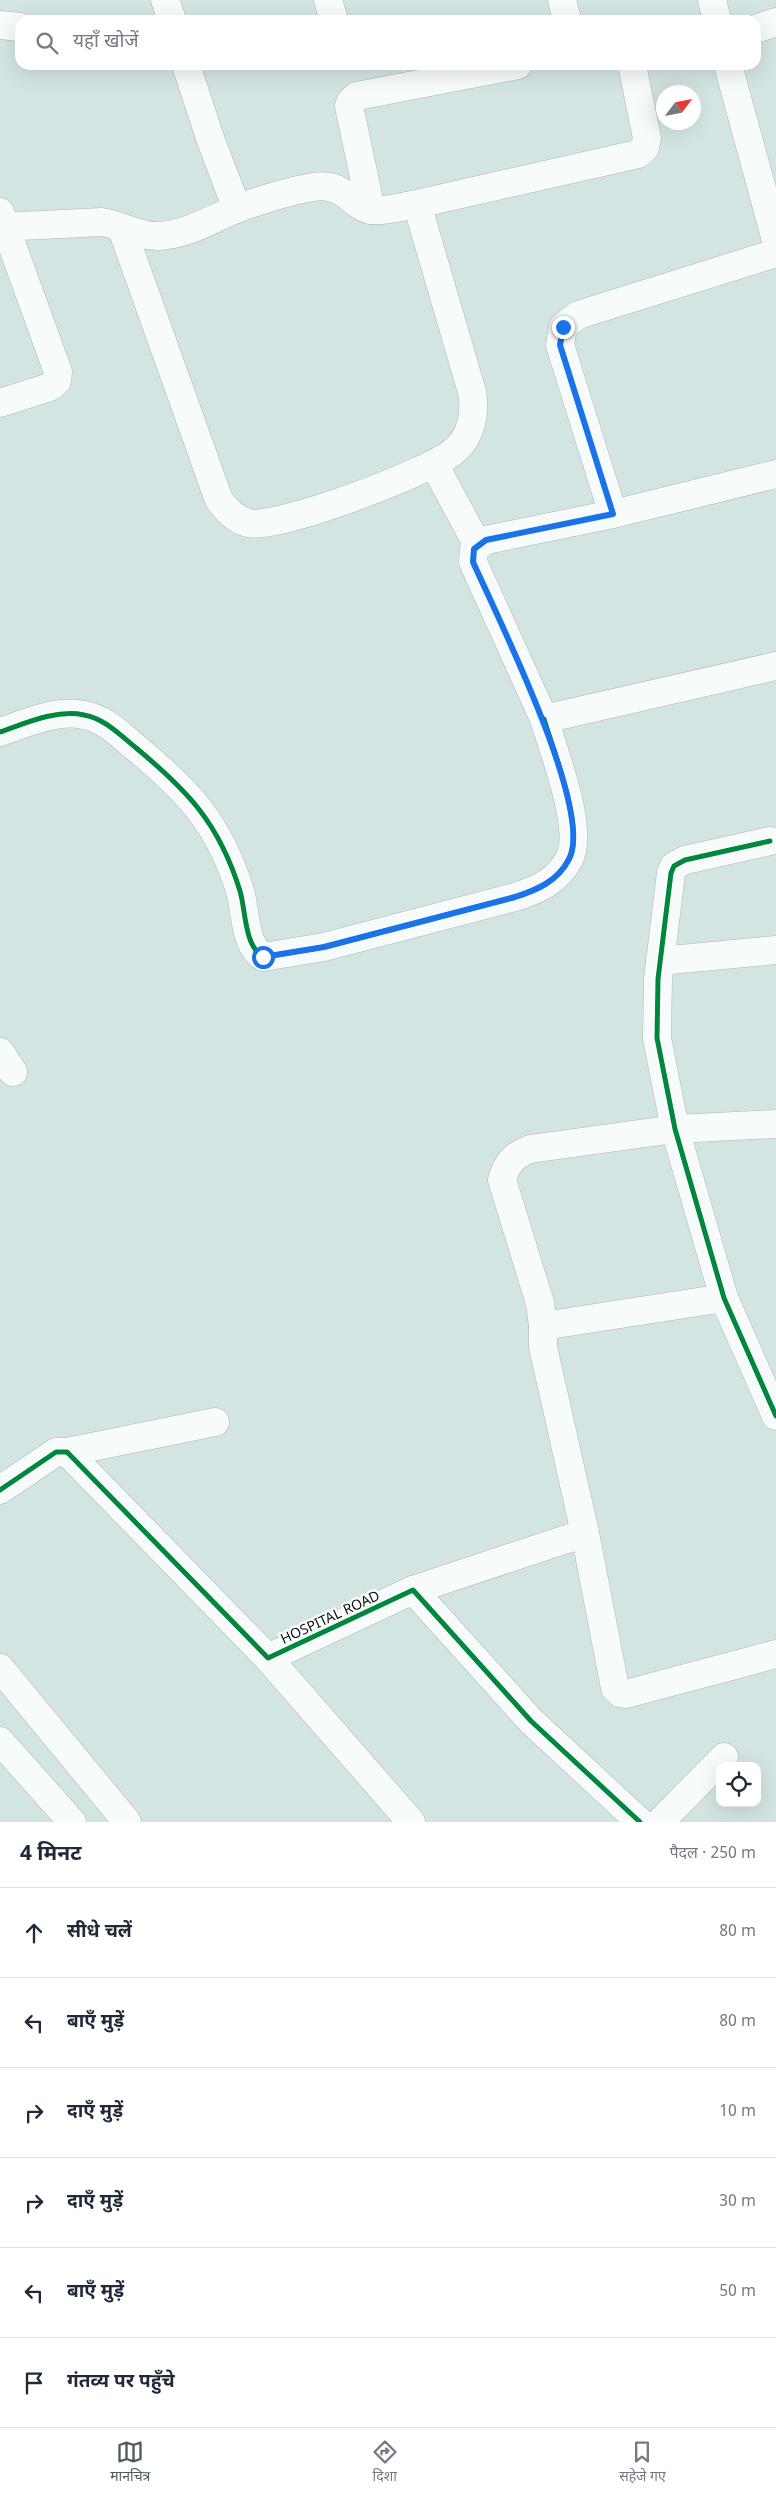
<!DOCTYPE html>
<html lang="hi">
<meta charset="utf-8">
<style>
:root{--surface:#fff;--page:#f2f2f3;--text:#1f2937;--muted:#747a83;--line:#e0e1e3;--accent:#4e5c5a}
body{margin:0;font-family:Georgia,"Noto Sans Devanagari",serif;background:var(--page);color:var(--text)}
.controls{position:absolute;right:15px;bottom:15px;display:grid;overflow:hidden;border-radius:10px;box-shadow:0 5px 20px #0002}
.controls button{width:45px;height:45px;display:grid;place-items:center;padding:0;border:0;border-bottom:1px solid var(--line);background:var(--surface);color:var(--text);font:25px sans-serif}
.compass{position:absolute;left:656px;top:85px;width:45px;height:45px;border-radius:50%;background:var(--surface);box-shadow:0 5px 20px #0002;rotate:58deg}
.stop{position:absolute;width:15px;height:15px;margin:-11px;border:4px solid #1a73e8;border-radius:50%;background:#fff}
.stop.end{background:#1a73e8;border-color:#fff;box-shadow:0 1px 5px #0008}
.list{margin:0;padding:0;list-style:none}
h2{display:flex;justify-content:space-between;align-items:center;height:65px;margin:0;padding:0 20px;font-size:21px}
h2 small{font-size:16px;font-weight:400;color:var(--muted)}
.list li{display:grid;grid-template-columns:32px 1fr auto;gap:15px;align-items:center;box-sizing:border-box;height:90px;padding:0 20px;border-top:1px solid var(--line)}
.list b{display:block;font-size:19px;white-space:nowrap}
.list em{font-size:16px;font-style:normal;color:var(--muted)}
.icon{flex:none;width:28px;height:28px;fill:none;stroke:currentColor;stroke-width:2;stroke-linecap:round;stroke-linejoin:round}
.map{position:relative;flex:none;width:776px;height:1822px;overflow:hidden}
.search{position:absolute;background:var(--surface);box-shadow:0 5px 20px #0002;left:15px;right:15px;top:15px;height:55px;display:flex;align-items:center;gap:12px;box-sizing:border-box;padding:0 18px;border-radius:15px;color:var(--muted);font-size:19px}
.sheet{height:605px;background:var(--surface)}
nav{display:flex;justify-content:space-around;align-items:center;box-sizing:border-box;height:70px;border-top:1px solid var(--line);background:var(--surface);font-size:14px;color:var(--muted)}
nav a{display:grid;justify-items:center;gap:2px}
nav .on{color:var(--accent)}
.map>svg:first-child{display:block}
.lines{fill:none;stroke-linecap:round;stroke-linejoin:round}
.minor-casing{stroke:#a9b7b5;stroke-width:29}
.minor{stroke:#f8fbfb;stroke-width:28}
.cycleway-casing{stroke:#fff;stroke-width:8}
.cycleway{stroke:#00873e;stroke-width:5}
.route{stroke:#1a73e8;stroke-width:6}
.labels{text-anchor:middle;stroke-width:4.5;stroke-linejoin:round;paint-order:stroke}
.street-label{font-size:14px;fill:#071211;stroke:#fff}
</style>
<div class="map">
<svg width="776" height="1822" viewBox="0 0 776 1822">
<rect width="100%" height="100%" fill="#d3e5e3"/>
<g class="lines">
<!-- minor casing -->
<g class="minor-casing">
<g id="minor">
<polyline points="165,0 172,20"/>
<polyline points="328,0 334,20"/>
<polyline points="562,0 567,20"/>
<polyline points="712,0 717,20"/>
<polyline points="0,25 20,27"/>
<polyline points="756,29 776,22"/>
<polyline points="186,65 210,138 237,209"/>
<polyline points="728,65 776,240"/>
<polyline points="371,210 349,106 351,101 357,96 518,65"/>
<polyline points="0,212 58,372 57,381 50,387 0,403"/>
<path d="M0,227L102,222C121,225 137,236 157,236C185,236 211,219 236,209C258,201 289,191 313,187C346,182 349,205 371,210C385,212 403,206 417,204L638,154L645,148L647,138L632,65"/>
<path d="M122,229L219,500C227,510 234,519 248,523C276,530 431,472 454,451C471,437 476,414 472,392L417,204"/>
<polyline points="776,253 578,315 563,327 560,345 613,514 776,474"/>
<polyline points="434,464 478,546"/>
<polyline points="613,514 486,540 474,549 473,562 544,719 776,666"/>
<path d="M0,732C26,723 57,709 84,715C105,719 119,734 135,747C188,791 219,823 240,891C246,911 244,945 263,957L324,947L515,897C537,890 558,881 569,859C585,830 553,750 544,719"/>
<polyline points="770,841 685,860 674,866 671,873 658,979 657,1038 675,1129 724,1298 776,1416"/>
<polyline points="660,961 776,950"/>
<polyline points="0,1052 13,1072"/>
<path d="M724,1298L543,1326L540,1303L502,1180C506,1164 514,1155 530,1149L675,1129L776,1124"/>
<polyline points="543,1326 543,1347 585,1533 615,1688 620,1693 626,1694 776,1654"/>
<polyline points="67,1452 215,1422"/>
<polyline points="0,1490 56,1452 67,1452 268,1658 413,1590 531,1721 640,1822"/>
<polyline points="413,1590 585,1533"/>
<polyline points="268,1658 411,1822"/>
<polyline points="0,1668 127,1822"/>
<polyline points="0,1741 72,1822"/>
<polyline points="660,1822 724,1757"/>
</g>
</g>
<!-- minor -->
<use href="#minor" class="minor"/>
<!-- cycleway casing -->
<g class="cycleway-casing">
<g id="cycleway">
<path d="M0,732C26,723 57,709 84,715C105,719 119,734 135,747C188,791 219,823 240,891C246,911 244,945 263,957L324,947L515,897C537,890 558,881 569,859C585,830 553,750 544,719"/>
<polyline points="770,841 685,860 674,866 671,873 658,979 657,1038 675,1129 724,1298 776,1416"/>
<polyline points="0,1490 56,1452 67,1452 268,1658 413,1590 531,1721 640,1822"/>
</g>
</g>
<!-- cycleway -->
<use href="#cycleway" class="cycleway"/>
</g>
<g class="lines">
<!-- route -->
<path class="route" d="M263,957L324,947L515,897C537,890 558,881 569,859C595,811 496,614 473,562L474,549L486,540L613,514L560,345L563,327"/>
</g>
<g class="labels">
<!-- street labels -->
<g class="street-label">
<text transform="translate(330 1617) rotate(-25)" y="5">HOSPITAL ROAD</text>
</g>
</g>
</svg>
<div class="controls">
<button><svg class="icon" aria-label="locate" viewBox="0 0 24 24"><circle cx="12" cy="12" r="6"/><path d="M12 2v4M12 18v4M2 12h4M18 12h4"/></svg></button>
</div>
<svg class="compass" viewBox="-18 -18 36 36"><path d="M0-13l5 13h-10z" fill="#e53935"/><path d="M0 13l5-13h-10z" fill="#747a83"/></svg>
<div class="stop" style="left:263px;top:957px"></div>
<div class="stop end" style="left:563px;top:327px"></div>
<div class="search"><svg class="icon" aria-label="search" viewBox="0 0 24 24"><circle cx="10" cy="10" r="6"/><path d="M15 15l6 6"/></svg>यहाँ खोजें</div>
</div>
<section class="sheet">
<h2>4 मिनट<small>पैदल · 250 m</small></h2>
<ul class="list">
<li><svg class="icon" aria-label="ahead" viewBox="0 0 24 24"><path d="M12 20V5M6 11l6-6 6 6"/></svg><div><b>सीधे चलें</b></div><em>80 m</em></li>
<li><svg class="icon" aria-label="left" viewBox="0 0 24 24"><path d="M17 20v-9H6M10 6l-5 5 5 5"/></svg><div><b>बाएँ मुड़ें</b></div><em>80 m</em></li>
<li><svg class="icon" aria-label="right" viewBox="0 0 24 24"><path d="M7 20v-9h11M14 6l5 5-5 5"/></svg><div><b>दाएँ मुड़ें</b></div><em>10 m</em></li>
<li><svg class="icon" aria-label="right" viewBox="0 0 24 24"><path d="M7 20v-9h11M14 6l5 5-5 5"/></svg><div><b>दाएँ मुड़ें</b></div><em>30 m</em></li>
<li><svg class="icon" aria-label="left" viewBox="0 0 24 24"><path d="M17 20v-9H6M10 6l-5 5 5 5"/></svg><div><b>बाएँ मुड़ें</b></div><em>50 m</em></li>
<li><svg class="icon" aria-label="arrive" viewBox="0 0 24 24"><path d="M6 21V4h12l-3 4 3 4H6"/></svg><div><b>गंतव्य पर पहुँचे</b></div></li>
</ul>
</section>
<nav>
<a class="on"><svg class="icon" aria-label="map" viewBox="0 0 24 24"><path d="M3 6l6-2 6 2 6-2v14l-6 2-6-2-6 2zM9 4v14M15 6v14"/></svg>मानचित्र</a>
<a><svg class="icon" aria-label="directions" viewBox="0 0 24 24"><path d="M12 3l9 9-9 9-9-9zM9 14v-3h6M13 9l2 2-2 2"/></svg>दिशा</a>
<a><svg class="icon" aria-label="saved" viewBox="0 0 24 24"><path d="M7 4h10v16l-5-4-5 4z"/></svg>सहेजे गए</a>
</nav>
